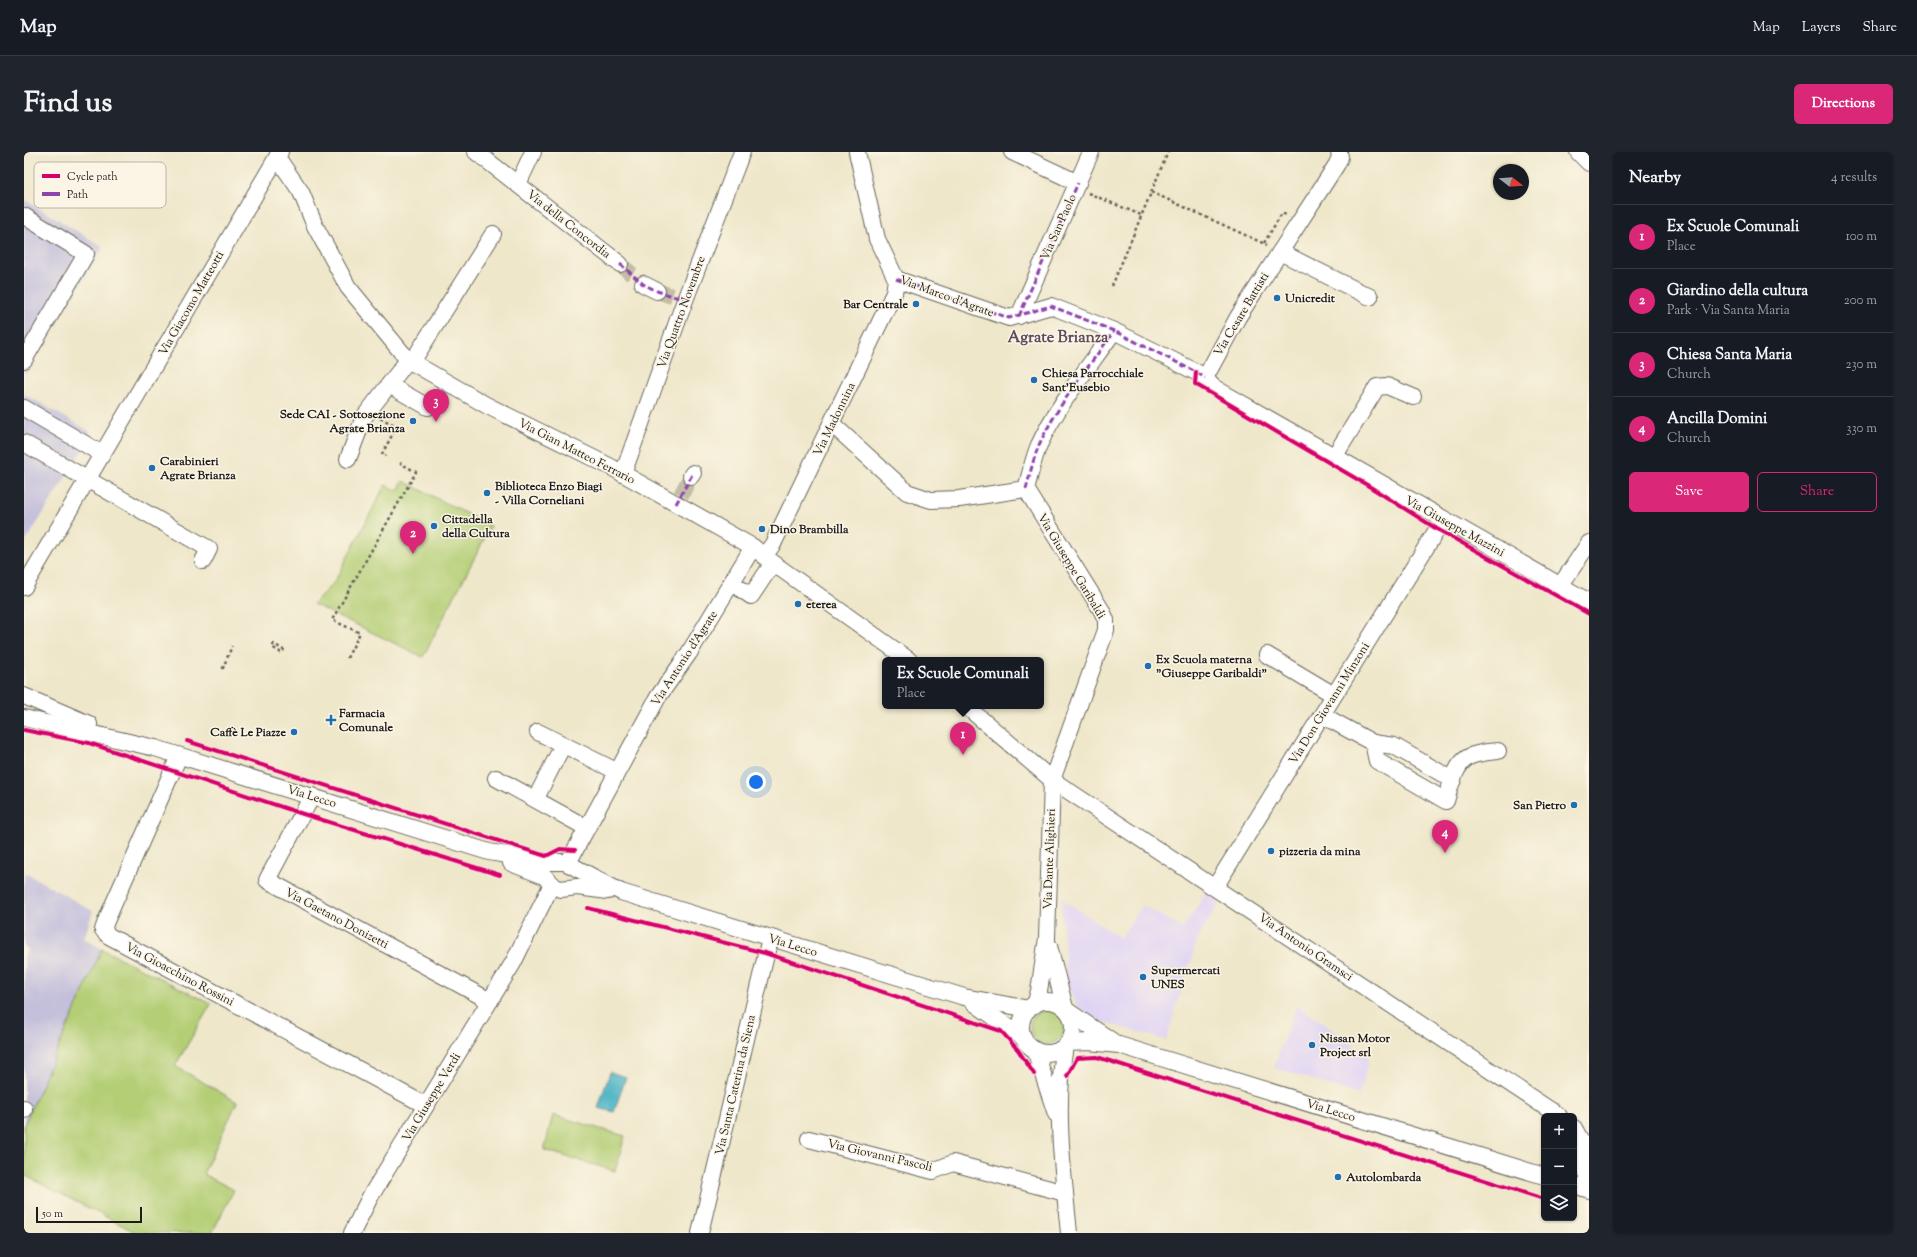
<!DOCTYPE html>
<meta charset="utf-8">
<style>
:root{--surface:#171b24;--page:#20242c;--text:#f1f3f6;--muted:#9ea1a6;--line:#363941;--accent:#db2777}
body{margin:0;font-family:"Sorts Mill Goudy",serif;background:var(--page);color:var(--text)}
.controls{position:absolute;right:12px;bottom:12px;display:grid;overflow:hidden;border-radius:6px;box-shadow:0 1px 3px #0004}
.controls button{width:36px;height:36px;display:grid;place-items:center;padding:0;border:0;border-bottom:1px solid var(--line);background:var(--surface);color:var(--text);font:20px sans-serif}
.compass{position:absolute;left:1469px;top:12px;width:36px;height:36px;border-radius:50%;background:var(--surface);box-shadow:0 1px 3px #0004;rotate:107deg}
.scale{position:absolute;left:12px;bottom:10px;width:106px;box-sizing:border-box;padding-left:4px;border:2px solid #1c1c1c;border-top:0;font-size:11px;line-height:14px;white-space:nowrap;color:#1c1c1c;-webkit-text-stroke:3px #fcf5e5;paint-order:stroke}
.you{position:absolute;left:732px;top:630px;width:14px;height:14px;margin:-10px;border:3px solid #fff;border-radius:50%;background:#1a73e8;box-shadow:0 0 0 6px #1a73e833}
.badge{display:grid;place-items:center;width:26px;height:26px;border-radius:50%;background:var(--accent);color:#fff;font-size:13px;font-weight:700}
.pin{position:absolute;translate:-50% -33px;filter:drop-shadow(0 1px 2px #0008)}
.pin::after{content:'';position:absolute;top:21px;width:14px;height:12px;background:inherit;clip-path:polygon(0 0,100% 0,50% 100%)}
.popup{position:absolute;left:858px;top:505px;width:162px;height:52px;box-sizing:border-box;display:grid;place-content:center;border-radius:6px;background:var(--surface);filter:drop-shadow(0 1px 3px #0005);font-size:13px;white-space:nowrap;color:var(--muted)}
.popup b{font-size:15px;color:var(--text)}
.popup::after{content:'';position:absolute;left:50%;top:100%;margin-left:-8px;border:8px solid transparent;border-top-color:var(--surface)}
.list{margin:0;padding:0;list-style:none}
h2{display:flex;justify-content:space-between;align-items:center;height:52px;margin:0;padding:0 16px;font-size:17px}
h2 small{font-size:13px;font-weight:400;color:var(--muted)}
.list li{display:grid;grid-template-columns:26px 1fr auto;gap:12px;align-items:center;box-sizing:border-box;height:64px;padding:0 16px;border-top:1px solid var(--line)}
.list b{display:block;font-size:15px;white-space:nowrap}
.list p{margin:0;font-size:13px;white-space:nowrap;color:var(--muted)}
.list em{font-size:13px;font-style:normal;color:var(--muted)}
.actions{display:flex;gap:8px;padding:12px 16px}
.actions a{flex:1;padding:9px 0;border:1px solid var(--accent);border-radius:6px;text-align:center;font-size:14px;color:var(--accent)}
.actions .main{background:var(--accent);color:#fff}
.icon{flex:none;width:22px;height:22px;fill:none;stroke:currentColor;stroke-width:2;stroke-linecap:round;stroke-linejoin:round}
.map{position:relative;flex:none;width:1565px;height:1081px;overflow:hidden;border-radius:6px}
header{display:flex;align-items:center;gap:24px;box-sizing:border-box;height:56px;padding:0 20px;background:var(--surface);border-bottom:1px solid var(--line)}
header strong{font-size:19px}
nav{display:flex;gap:22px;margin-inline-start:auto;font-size:14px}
.intro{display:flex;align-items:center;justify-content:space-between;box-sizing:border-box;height:96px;padding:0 24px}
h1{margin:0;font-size:28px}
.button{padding:10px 18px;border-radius:6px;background:var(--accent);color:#fff;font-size:14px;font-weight:700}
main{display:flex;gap:24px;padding:0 24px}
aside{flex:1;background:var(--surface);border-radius:6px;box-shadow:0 1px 3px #0004}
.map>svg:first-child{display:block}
.built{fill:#e0d4f4}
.industrial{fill:#c4c0db}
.green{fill:#b3ce74;stroke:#687548}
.water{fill:#45b1c3;stroke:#306670}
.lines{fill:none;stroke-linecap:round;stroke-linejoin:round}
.minor-tunnel{stroke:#c4bea7;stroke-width:16;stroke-dasharray:16 8;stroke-linecap:butt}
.minor-casing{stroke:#666359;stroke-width:18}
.path{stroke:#666359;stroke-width:2.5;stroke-dasharray:3 3;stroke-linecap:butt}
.minor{stroke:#fff;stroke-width:16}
.quiet{stroke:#8e44ad;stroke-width:3;stroke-dasharray:6 3;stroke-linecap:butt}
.cycleway-casing{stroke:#fcf5e5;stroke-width:6}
.cycleway{stroke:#d6006c;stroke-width:4}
.poi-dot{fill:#1f6fb2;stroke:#fcf5e5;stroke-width:1.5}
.labels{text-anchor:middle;stroke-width:3;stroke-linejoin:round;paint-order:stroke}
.street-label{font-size:12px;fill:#1c1c1c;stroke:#fcf5e5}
.poi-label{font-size:12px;font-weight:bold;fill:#1c1c1c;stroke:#fcf5e5;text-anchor:start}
.district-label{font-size:16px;font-weight:bold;fill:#5f4c5f;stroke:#fcf5e5}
.key{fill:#fcf5e5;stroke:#b9b4a9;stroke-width:1}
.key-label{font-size:11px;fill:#1c1c1c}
</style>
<header>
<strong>Map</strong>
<nav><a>Map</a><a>Layers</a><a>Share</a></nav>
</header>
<div class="intro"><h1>Find us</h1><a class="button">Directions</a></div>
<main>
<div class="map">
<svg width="1565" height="1081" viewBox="0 0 1565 1081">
<rect width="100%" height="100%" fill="#fcf5e5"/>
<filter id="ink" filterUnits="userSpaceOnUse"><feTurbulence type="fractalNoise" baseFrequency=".025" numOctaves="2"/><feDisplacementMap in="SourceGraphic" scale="8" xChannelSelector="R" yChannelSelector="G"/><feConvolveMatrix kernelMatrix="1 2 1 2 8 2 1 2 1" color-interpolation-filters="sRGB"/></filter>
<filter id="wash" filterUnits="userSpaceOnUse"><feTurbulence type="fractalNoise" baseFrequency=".012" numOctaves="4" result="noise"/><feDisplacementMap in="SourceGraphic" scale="16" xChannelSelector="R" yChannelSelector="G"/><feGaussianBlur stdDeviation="0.9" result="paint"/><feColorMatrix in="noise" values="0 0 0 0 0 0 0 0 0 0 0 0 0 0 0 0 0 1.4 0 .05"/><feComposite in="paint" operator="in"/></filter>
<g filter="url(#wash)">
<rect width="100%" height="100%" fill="#eee7ca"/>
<!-- built -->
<g class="built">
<polygon points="1182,740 1196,749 1174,786 1142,888 1076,869 1053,854 1043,832 1037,746 1096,786 1119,753 1159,777"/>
<polygon points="1273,853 1318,884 1345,906 1335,943 1249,915"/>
</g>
<!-- industrial -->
<g class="industrial">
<polygon points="0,47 79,95 0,223"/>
<polygon points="0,242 67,280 57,301 0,392"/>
<polygon points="0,720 69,759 60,786 78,797 0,973 0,805 4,797 0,794"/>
</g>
<!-- green -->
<g class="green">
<polygon points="379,329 467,374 399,505 289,452 311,429 361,333 374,339"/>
<polygon points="78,797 187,852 151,914 213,950 179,1022 210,1038 188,1081 113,1081 0,1023 0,973"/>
<circle cx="1023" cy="875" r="17"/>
<polygon points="529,963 601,984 591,1019 520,998"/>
</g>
<!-- water -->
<polygon class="water" points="586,920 602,925 590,960 574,956"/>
</g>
<g filter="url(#ink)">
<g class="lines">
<!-- minor-tunnel -->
<g class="minor-tunnel">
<polyline points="596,112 619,132"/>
<polyline points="633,139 654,146"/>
<polyline points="657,343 667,324"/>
</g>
<!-- minor casing -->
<g class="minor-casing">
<g id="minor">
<polyline points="452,0 596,112"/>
<polyline points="833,0 853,87 872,127 985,166 1027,154 1090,179 1172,220 1181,226 1189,235 1565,450"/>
<polyline points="988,0 1054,31"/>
<polyline points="1554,0 1565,11"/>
<polyline points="253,5 277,40 291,74 324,135 384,208 462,253 587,315 729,395 753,414 885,508"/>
<polyline points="494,32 509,0"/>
<polyline points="0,64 62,102 0,208"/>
<polyline points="1256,100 1346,145"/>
<polyline points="619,132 633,139"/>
<polyline points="995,164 1067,0"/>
<polyline points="388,210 469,82"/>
<polyline points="1181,226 1214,165 1313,12 1316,5 1315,0"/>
<polyline points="365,233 404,255"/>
<polyline points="0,256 78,302"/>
<polyline points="808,272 883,340 907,348 935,347 1002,337"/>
<polyline points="0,291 185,397 179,409"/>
<polyline points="1310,305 1353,235 1363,234 1389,245"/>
<polyline points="324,307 340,265 384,208"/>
<polyline points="599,322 661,148 718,0"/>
<polyline points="667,324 669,321"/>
<polyline points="1002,337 1078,459 1082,468 1082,478 1028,628 1023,786 1015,839 1011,853"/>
<path d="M1002,337C1006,323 1009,307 1015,293C1034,252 1064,216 1090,179"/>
<polyline points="741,403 749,392 870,141 872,127"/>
<polyline points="708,431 727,444 749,411"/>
<polyline points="1536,434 1565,391"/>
<polyline points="0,435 256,0"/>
<polyline points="1243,503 1310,543"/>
<polyline points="0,544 65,572"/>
<polyline points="942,554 1028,628 1535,964"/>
<path d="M1298,563L1349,591L1353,609L1422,649C1426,636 1430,615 1443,606C1450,601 1464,600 1474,599"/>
<polyline points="0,566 131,596 465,700 523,710 541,710 597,740 940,845 1005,857"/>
<polyline points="514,580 592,619"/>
<polyline points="1349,591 1370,594 1429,628"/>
<polyline points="155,604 82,769 79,778 85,784 401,953"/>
<polyline points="472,626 563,676"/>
<polyline points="288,644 243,728 466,849"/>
<polyline points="512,646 539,593"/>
<polyline points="487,711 520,724 531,735 537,737 553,735 584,739"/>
<polyline points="544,711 634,545 665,501 729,395"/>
<polyline points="1191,735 1419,368"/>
<polyline points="1025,794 1041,856"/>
<circle cx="1023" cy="875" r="26"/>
<polyline points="950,851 1000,886"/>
<polyline points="1045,860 1088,889"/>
<polyline points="1044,891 1065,890 1095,893 1520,1024"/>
<path d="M1041,894C1030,956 1039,1019 1045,1081"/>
<polyline points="1011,898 1032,962"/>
<polyline points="0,956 0,958"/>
<polyline points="1550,976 1557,989 1560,1015 1565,1031"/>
<polyline points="785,987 909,1019 929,1011 1041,1041"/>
<polyline points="1550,1033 1565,1038"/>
<polyline points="328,1081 346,1045 489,811 528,732"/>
<polyline points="676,1081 746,786"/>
</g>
</g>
<!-- path -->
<g class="path">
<polyline points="1127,40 1243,93"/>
<polyline points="1064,41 1117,63"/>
<polyline points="1240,91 1258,61 1264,64"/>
<polyline points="1088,134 1144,0"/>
<polyline points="356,266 373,274 358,302 362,304"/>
<polyline points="255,501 256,500 248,495 250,492 261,499"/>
<polyline points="323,506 336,481 308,468 392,320 376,311"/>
<polyline points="200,516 199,516 208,494"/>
</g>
<!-- minor -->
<use href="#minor" class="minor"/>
<!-- quiet -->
<g class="quiet">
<polyline points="596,112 619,132 633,139 661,148"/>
<polyline points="872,127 985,166 1027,154 1090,179 1172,220 1181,226"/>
<polyline points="995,164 1054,31"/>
<path d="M1002,337C1006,323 1009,307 1015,293C1034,252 1064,216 1090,179"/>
<polyline points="652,352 669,321"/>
</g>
<!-- cycleway casing -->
<g class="cycleway-casing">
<g id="cycleway">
<polyline points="1172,220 1171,232 1343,333 1413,377 1565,462"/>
<polyline points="0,578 65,591 279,662 476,723"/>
<polyline points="163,589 522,704 536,697 551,698"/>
<polyline points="564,756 741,801 977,879 994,898 1010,922"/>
<polyline points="1043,924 1053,906 1073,905 1520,1047"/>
</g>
</g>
<!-- cycleway -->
<use href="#cycleway" class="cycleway"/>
</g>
</g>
<!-- markers -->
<g class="poi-dot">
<circle cx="1253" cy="146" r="4"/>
<circle cx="892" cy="152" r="4"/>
<circle cx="1010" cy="228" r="4"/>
<circle cx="389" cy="269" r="4"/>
<circle cx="128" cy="316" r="4"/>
<circle cx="463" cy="341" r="4"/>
<circle cx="410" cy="374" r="4"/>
<circle cx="738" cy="377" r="4"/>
<circle cx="774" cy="452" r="4"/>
<circle cx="1124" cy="514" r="4"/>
<path d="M305 562h4v4h4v4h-4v4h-4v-4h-4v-4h4z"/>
<circle cx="270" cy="580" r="4"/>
<circle cx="1550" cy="653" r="4"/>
<circle cx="1247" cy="699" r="4"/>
<circle cx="1119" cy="825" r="4"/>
<circle cx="1288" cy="893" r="4"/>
<circle cx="1314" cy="1025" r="4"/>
</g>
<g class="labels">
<!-- street labels -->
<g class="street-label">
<text transform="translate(545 72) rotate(38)" y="4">Via della Concordia</text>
<text transform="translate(1034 75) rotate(-66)" y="4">Via San Paolo</text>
<text transform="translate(923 144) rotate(20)" y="4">Via Marco d'Agrate</text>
<text transform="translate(167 151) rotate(-60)" y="4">Via Giacomo Matteotti</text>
<text transform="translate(657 160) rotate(-70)" y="4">Via Quattro Novembre</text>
<text transform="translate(1217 162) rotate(-59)" y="4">Via Cesare Battisti</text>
<text transform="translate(810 267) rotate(-64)" y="4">Via Madonnina</text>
<text transform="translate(553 299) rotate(27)" y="4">Via Gian Matteo Ferrario</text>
<text transform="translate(1431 374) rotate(29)" y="4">Via Giuseppe Mazzini</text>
<text transform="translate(1048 414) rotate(59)" y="4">Via Giuseppe Garibaldi</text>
<text transform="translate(660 506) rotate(-57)" y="4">Via Antonio d'Agrate</text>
<text transform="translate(1305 551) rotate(-58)" y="4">Via Don Giovanni Minzoni</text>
<text transform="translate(288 644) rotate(17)" y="4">Via Lecco</text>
<text transform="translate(1025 707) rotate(-88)" y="4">Via Dante Alighieri</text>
<text transform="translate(313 766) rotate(28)" y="4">Via Gaetano Donizetti</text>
<text transform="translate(769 793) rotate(17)" y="4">Via Lecco</text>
<text transform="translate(1282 795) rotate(34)" y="4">Via Antonio Gramsci</text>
<text transform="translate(156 822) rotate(28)" y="4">Via Gioacchino Rossini</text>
<text transform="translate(711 933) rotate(-77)" y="4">Via Santa Caterina da Siena</text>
<text transform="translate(407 945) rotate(-59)" y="4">Via Giuseppe Verdi</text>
<text transform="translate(1307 958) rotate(17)" y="4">Via Lecco</text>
<text transform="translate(856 1003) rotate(13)" y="4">Via Giovanni Pascoli</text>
</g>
<!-- poi labels -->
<g class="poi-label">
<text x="1261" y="150">Unicredit</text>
<text x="884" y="156" text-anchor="end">Bar Centrale</text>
<text x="1018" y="225">Chiesa Parrocchiale<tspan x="1018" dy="14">Sant'Eusebio</tspan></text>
<text x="381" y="266" text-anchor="end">Sede CAI - Sottosezione<tspan x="381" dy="14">Agrate Brianza</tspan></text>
<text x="136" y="313">Carabinieri<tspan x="136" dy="14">Agrate Brianza</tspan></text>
<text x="471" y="338">Biblioteca Enzo Biagi<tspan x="471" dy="14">- Villa Corneliani</tspan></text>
<text x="418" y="371">Cittadella<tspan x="418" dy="14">della Cultura</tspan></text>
<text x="746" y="381">Dino Brambilla</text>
<text x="782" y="456">eterea</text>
<text x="1132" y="511">Ex Scuola materna<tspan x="1132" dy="14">"Giuseppe Garibaldi"</tspan></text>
<text x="315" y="565">Farmacia<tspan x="315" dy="14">Comunale</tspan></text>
<text x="262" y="584" text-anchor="end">Caffè Le Piazze</text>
<text x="1542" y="657" text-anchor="end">San Pietro</text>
<text x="1255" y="703">pizzeria da mina</text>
<text x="1127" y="822">Supermercati<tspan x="1127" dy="14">UNES</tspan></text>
<text x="1296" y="890">Nissan Motor<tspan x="1296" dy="14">Project srl</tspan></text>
<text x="1322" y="1029">Autolombarda</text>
</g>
<!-- district labels -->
<g class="district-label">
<text x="1034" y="190">Agrate Brianza</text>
</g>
</g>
<!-- legend -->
<rect x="10" y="10" width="132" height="46" rx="6" class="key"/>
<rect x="18" y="22" width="18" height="4" fill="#d6006c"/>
<rect x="18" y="40" width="18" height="4" fill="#8e44ad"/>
<g class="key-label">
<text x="43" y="28">Cycle path</text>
<text x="43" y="46">Path</text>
</g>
</svg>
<div class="controls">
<button>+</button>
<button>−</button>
<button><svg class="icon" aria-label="layers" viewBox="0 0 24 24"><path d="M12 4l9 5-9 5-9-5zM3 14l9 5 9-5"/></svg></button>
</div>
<svg class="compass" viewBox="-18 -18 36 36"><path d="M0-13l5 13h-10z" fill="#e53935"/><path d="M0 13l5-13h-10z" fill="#9ea1a6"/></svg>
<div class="scale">50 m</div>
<div class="you"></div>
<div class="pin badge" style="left:939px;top:603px">1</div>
<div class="popup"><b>Ex Scuole Comunali</b>Place</div>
<div class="pin badge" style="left:389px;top:402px">2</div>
<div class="pin badge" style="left:412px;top:270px">3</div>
<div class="pin badge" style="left:1421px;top:701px">4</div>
</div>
<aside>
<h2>Nearby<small>4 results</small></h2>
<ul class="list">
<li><span class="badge">1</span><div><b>Ex Scuole Comunali</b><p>Place</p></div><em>100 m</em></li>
<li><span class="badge">2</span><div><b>Giardino della cultura</b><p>Park · Via Santa Maria</p></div><em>200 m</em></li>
<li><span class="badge">3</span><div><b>Chiesa Santa Maria</b><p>Church</p></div><em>230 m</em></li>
<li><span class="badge">4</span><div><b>Ancilla Domini</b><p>Church</p></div><em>330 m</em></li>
</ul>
<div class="actions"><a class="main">Save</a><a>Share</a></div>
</aside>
</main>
